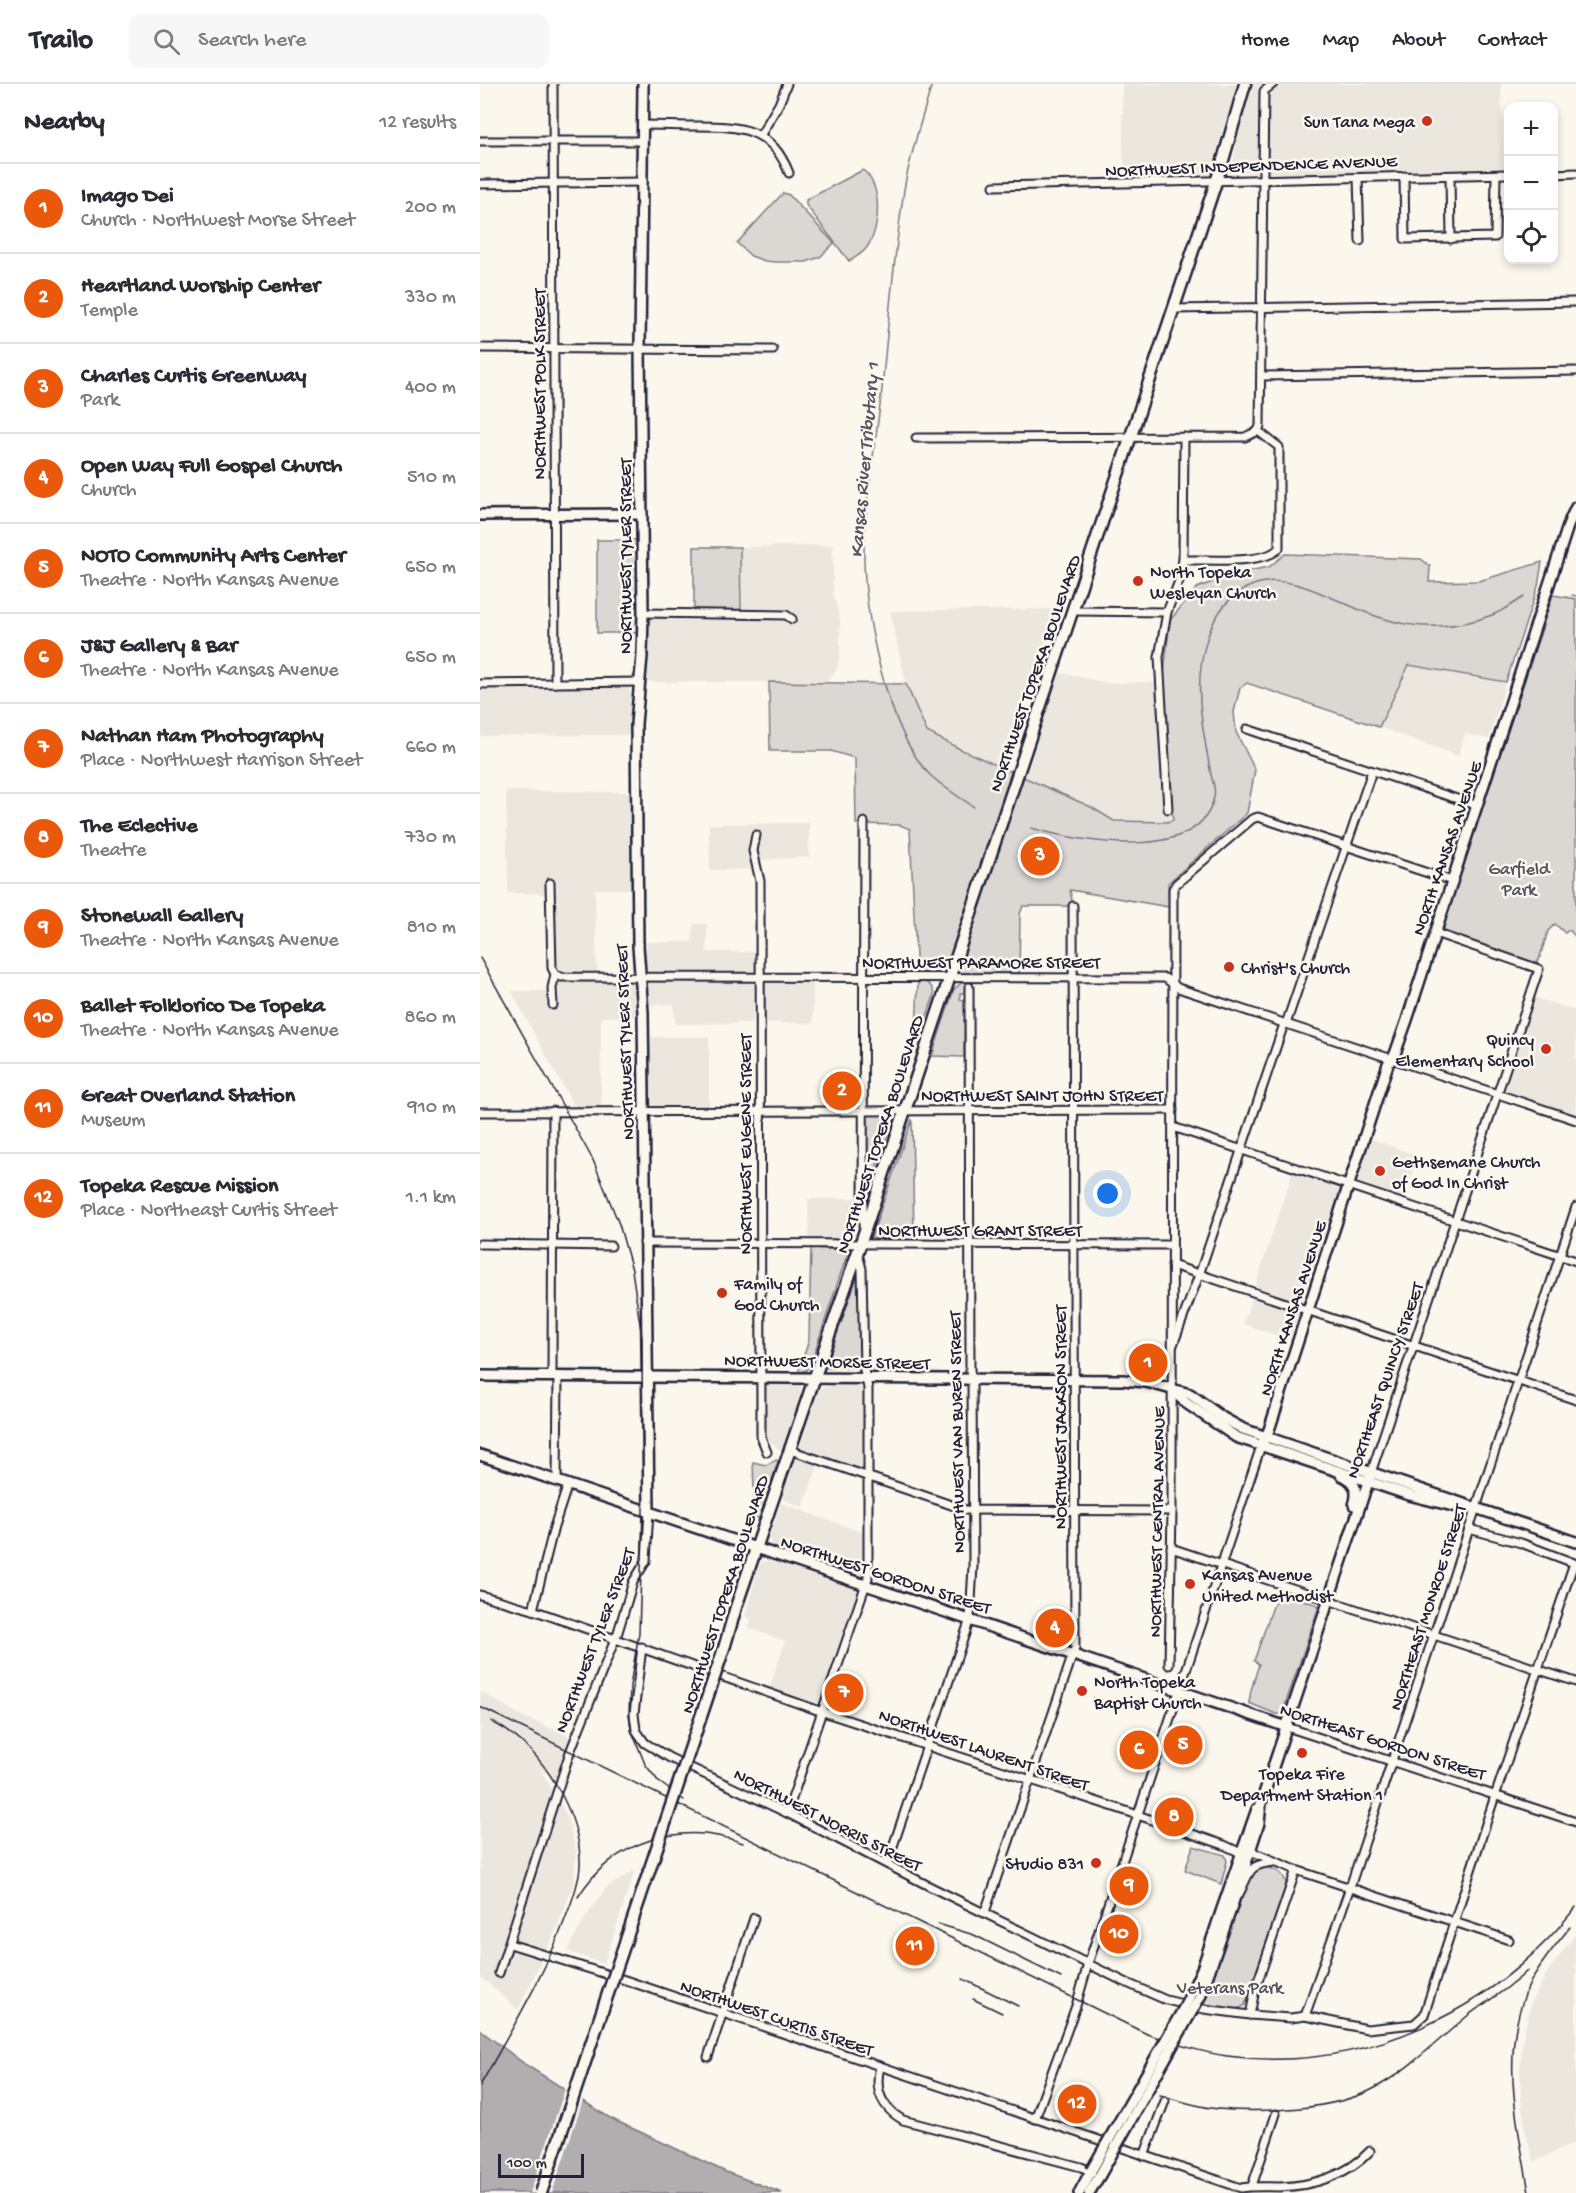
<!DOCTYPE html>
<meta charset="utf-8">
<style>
:root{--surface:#fff;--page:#f7f7f7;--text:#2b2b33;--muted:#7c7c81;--line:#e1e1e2;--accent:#ea580c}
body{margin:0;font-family:"Gochi Hand",sans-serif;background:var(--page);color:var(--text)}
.controls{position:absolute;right:18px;top:18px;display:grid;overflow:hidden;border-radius:12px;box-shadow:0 3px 9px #0003}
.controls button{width:54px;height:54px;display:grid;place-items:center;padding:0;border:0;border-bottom:2px solid var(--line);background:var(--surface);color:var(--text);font:30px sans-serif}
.scale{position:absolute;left:18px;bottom:15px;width:86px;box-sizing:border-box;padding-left:6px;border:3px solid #22223b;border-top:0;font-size:16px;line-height:21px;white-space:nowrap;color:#22223b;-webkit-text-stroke:4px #fbf7ec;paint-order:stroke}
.you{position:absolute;left:628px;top:1110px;width:21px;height:21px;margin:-15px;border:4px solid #fff;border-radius:50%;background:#1a73e8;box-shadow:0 0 0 9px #1a73e833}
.badge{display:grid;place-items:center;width:39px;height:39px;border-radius:50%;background:var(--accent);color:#fff;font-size:20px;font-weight:700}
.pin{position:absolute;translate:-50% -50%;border:3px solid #fff;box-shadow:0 2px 6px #0006}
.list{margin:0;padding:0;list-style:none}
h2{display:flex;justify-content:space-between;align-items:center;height:78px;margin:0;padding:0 24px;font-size:26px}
h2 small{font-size:20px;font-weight:400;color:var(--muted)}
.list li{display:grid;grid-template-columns:39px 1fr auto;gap:18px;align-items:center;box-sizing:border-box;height:90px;padding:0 24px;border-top:2px solid var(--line)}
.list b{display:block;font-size:22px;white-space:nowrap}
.list p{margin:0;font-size:20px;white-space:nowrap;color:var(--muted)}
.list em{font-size:20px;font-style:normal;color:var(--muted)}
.icon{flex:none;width:33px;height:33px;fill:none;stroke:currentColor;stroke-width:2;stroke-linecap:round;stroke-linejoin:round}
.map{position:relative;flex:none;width:1096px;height:2109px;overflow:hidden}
header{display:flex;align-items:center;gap:36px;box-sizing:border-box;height:84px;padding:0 30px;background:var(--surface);border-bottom:2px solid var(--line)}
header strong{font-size:28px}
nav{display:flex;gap:33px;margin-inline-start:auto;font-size:21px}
.search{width:420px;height:54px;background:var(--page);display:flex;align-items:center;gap:15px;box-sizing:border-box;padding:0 21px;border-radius:12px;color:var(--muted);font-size:22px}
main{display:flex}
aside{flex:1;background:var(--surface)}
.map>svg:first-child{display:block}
.built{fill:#ebe7df}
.green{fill:#dbd8d3;stroke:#7e7d87;stroke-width:1.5}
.water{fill:#b1aeb0;stroke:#787681;stroke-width:1.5}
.pier{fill:#fbf7ec}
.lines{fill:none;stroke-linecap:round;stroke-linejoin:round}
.stream{stroke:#787681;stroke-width:1.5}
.street-casing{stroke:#22223b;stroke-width:11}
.secondary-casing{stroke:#22223b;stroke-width:14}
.primary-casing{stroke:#22223b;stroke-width:15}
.street{stroke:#fbf7ec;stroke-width:7}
.secondary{stroke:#fbf7ec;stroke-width:9}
.primary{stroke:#fbf7ec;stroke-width:10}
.rail{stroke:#22223b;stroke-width:1.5}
.secondary-bridge-casing{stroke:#22223b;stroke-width:14;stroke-linecap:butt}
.primary-bridge-casing{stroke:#22223b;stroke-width:15;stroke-linecap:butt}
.secondary-bridge{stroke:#fbf7ec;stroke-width:9}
.primary-bridge{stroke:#fbf7ec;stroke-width:10}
.poi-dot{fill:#c8321e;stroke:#fbf7ec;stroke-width:2}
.labels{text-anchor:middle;stroke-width:5;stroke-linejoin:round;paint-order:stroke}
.poi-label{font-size:18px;fill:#22223b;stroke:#fbf7ec;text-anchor:start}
.street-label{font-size:18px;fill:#22223b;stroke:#fbf7ec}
.park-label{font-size:18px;fill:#505061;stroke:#fbf7ec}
.water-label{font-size:20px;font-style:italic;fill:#545364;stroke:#fbf7ec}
</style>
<header>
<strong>Trailo</strong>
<div class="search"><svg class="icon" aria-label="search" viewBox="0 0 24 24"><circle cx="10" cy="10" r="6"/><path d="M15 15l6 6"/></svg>Search here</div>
<nav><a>Home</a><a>Map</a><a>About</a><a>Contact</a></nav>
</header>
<main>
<aside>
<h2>Nearby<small>12 results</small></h2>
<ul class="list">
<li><span class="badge">1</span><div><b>Imago Dei</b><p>Church · Northwest Morse Street</p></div><em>200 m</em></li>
<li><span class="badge">2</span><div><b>Heartland Worship Center</b><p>Temple</p></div><em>330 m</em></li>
<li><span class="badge">3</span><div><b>Charles Curtis Greenway</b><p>Park</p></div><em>400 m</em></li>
<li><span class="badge">4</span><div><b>Open Way Full Gospel Church</b><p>Church</p></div><em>510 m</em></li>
<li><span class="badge">5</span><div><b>NOTO Community Arts Center</b><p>Theatre · North Kansas Avenue</p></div><em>650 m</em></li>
<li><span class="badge">6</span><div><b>J&amp;J Gallery &amp; Bar</b><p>Theatre · North Kansas Avenue</p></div><em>650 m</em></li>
<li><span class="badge">7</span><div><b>Nathan Ham Photography</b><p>Place · Northwest Harrison Street</p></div><em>660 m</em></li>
<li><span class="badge">8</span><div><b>The Eclective</b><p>Theatre</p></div><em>730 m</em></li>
<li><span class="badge">9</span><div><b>Stonewall Gallery</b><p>Theatre · North Kansas Avenue</p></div><em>810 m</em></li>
<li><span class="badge">10</span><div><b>Ballet Folklorico De Topeka</b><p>Theatre · North Kansas Avenue</p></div><em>860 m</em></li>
<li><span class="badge">11</span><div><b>Great Overland Station</b><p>Museum</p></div><em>910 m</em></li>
<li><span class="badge">12</span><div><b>Topeka Rescue Mission</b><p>Place · Northeast Curtis Street</p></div><em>1.1 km</em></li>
</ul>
</aside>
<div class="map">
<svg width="1096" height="2109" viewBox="0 0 1096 2109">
<rect width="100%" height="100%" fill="#fbf7ec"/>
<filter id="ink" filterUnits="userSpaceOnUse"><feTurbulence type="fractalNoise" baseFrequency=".0167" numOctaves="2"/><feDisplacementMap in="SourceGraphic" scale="12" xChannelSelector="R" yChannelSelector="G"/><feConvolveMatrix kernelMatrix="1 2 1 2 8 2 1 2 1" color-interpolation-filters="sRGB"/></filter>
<g filter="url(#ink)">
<!-- built -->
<g class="built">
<polygon points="642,0 757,0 730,91 686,96 644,96"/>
<polygon points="769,0 1021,0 1024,86 797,91 751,87"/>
<polygon points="353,461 353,510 360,536 360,571 357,585 347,598 163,598 166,535 170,533 261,533 260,463"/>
<polygon points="577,525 519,682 447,648 426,600 410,527"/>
<polygon points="929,581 1026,598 1009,655 985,650 978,672 899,643"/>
<polygon points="580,589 627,599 683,598 693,736 687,738 634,737 611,723 545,694"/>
<polygon points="0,601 142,601 149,604 153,619 153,651 0,652"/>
<polygon points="26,707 153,708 154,805 115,805 117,890 89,890 76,887 73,810 28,809"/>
<polygon points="329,739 329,773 282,776 282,785 230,786 229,740"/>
<polygon points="213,840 227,840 227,868 277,868 275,887 272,888 171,887 167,885 162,878 162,858 212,858"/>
<polygon points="149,896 154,896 158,899 159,932 121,933 121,1024 95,1024 31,907 69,907 69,897"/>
<polygon points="168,896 268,897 274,901 273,939 195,940 194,920 166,921 165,902"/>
<polygon points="288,896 333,896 333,939 283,939 283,900"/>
<polygon points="1054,913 1096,927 1096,1033 1024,1009 1024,1004"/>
<polygon points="166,953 229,953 229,1023 176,1024 168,1019"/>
<polygon points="891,1055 938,1072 923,1116 877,1100"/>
<polygon points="813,1087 860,1102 861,1104 821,1221 774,1206"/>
<polygon points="380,1114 380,1134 373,1154 355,1157 329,1158 328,1115"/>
<polygon points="772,1213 819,1230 810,1256 763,1240"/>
<polygon points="286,1297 322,1297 323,1301 302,1366 298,1365 295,1361 286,1354 284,1299"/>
<polygon points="356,1301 380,1301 385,1309 384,1383 382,1387 379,1387 329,1369 320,1364 338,1307 341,1304"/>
<polygon points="318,1374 339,1380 323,1423 302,1415 315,1376"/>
<polygon points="301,1419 384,1449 384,1493 380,1495 293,1463 290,1459 290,1450"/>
<polygon points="293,1475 377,1503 379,1506 340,1621 289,1605 305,1557 268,1544 271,1535 265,1532 279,1482 282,1478"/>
<polygon points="0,1607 42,1632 92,1653 76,1696 60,1685 87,1732 96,1767 94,1799 75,1848 38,1926 0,1892"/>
<polygon points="155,1786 124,1880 87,1867 106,1832 126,1804"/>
<polygon points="1096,1849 1096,2058 1054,2078 1045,2047 1041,2015 1040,1984 1043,1954 1051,1918 1069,1886"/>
</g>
<!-- green -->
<g class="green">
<path d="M383,86C402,102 401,141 388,162C383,169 377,173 369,177L326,121V116Z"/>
<polygon points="303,109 309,111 354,159 340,173 326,178 295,178 285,177 271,172 257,159"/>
<rect x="117" y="456" width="43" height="93"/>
<polygon points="214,463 260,463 261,526 214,526"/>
<polygon points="805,470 941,475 950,482 949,498 999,497 1062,478 1058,502 1026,598 929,581 899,643 767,599 760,604 754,628 756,648 775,686 767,729 688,799 689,823 590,806 593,822 543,822 540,830 539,893 437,893 430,745 420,741 376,740 375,674 351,667 290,667 289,598 426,600 447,648 480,665 611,723 634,737 687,738 693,736 683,598 690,536 717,504 753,490 789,483"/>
<polygon points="1073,511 1096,515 1096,853 1089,846 1085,849 1075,840 1068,847 1059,876 1055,879 967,849 963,843"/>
<path d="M438,897C447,897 454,902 454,912L441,949H436Z"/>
<polygon points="484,897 493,898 493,903 485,904 484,909 480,909 480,915 485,917 484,973 452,972 474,905"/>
<polygon points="390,1029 409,1031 413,1036 390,1101 387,1099 387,1032"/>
<polygon points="432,1035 434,1156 391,1154"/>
<polygon points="331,1164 364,1166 367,1171 330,1282 326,1286 318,1289 329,1256"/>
<polygon points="380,1185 380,1284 347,1284 350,1270"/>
<polygon points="296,1376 298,1377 280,1435 275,1433 273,1378 286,1381"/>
<polygon points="798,1508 838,1521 838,1525 802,1630 796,1630 769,1619 771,1606 779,1580 774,1577"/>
<polygon points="713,1762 745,1771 747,1777 741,1800 705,1786"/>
<path d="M779,1784C792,1783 805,1787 806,1801L765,1921C754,1930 733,1922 720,1920L759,1815L773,1787Z"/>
</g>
<!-- water -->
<polygon class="water" points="0,1946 46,1981 130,2034 246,2088 302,2109 0,2109"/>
<!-- pier -->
<polygon class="pier" points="86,2002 104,2013 72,2109 50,2109"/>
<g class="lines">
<!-- stream -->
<g class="stream">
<path d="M452,0C442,35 430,70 424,106C414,172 408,238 402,305C396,359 385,413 384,468C383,528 407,647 450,691C463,703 479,713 494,723"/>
<polyline points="1092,511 1096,512"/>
<path d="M551,744C598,757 720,781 734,713C736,706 733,698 731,691C728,673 724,655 722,637C715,590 722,518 776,500C800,492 828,503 850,513C868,520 886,530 905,535C939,546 979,544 1012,531C1023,527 1034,519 1044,513"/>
</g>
<!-- street casing -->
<g class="street-casing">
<g id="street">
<polyline points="73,0 75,599"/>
<path d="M163,41C181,41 200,42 218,42C260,42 292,44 309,89"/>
<polyline points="280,52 299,20 307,0"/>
<polyline points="0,57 162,57"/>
<polyline points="1074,90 1096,89"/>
<polyline points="924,92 925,155 1015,153 1016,91"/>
<polyline points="970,92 971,155"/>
<polyline points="878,94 880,157"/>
<polyline points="0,100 163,98"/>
<polyline points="514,102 1028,90"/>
<polyline points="694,225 1096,218"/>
<polyline points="0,264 293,266"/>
<polyline points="782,292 1096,287"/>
<polyline points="778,347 780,342 784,7 793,0"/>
<polyline points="436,354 765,353 778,347"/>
<path d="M703,476C724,475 786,481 799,464V363L778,347"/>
<polyline points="592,527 687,528"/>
<polyline points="163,529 306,531 312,535"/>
<polyline points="0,600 160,598"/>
<polyline points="767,645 998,722"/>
<polyline points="688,725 679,573 687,528 699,497 703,476 704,353"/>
<polyline points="276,751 273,767 280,797 281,1353 287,1368"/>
<polyline points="70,799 72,884 75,890 72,904 73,921"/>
<polyline points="75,890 81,893 685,894 698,904 1096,1036"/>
<polyline points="806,940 892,687"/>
<polyline points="0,1028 693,1026"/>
<polyline points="693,1043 1096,1177"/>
<polyline points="383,1141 384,738"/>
<polyline points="164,1159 692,1161"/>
<polyline points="0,1160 131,1162"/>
<polyline points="692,1181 1096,1316"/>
<polyline points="693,1261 719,1191 804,940"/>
<polyline points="72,1292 73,1027"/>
<polyline points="310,1366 486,1426 692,1427"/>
<polyline points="891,1389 1059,885 955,849"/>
<polyline points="77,1396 78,1292"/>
<polyline points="691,1464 1096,1598"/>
<polyline points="0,1511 53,1526 337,1626 649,1728 744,1761 761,1769"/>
<polyline points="53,1526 74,1443 88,1400"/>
<polyline points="162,1563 154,1630 156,1646 165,1659 190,1674 307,1729 451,1803 647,1899 686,1916 724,1925 770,1931 811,1934 825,1932 887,1945 934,1940 944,1931 1013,1718 1094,1479 1041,1459 989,1445"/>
<polyline points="689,1581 692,1427 693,805 696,800 772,735 778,733 972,797"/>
<polyline points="807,1643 1096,1738"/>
<polyline points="307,1729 388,1494 388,1304 384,1286 382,1185 378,1170"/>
<polyline points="771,1764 775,1769 816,1786 1029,1856"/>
<polyline points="407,1780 490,1535 493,1482 492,1295 490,1286 489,903"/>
<path d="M759,1810C771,1788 766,1781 794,1778"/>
<polyline points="505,1828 595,1564 593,822"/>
<path d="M30,1860L145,1896L761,2104C774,2102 786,2103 799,2103C832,2102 867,2092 890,2067"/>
<polyline points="19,1889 90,1668 138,1548 153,1498 166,1477 169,1427"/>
<polyline points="770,1931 775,1906 816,1786"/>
<polyline points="825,1932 870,1803 1096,1123"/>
<polyline points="228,1973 274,1834"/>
<path d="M400,1983C394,2006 402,2024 423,2036L601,2083L614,2088"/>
<polyline points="555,2035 596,1922 608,1880 781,1362"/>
<polyline points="664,2072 685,2017"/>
<polyline points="772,2102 796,2030"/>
</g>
</g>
<!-- secondary casing -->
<g class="secondary-casing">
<g id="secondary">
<polyline points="163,0 160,264 163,529 162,572 156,640 158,862 163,928 169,1427"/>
<polyline points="0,431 162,430"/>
<polyline points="0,1292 643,1296 666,1298 710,1310 743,1334 763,1345 1096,1458"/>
<polyline points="692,1306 706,1319 756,1353 929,1411 981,1424"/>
<polyline points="781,1362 789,1346 908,980 915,970 927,936 1090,436 1096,423"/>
<polyline points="0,1371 807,1643"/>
<path d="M861,1391C875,1397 879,1407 874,1421"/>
<polyline points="742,1825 777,1725"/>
<polyline points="750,1828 779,1739 781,1719 891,1389"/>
<polyline points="599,2109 611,2087"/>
<polyline points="609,2109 620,2091"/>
</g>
</g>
<!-- primary casing -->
<g class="primary-casing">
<polyline id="primary" points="245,1561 256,1523 378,1167 741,83 765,0"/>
</g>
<!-- street -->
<use href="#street" class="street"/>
<!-- secondary -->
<use href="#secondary" class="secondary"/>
<!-- primary -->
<use href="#primary" class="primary"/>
<!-- rail -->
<g class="rail">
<polyline points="0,874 113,1076 139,1140 152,1186 162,1254 163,1426 159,1549 150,1602 149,1630 151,1645 165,1680 179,1698 204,1716"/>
<path d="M0,1623L667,1950C693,1959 719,1968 747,1972C882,1990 1013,1928 1096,1823"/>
<path d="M98,1813C133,1756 202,1736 263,1759"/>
<polyline points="458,1840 494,1851 581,1894"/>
<polyline points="483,1895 538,1922"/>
<polyline points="493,1915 522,1929"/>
<path d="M0,2002C31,1946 65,1891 87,1830C93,1815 99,1799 100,1782C101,1755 91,1727 78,1704C61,1674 41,1653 11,1637"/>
<path d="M680,2011C699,2017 718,2023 738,2025C782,2029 855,2026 895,2004C928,1986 956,1958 985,1934C1005,1918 1028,1906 1047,1887"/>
<path d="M1049,2109C1038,2040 1018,1966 1050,1899C1060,1879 1077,1860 1090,1843"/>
</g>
<!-- secondary-bridge casing -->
<g class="secondary-bridge-casing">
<g id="secondary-bridge">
<polyline points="611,2087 705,1922 722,1885 742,1825"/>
<polyline points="620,2091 721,1911 750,1828"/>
</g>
</g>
<!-- primary-bridge casing -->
<g class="primary-bridge-casing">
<polyline id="primary-bridge" points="61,2109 245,1561"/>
</g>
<!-- secondary-bridge -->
<use href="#secondary-bridge" class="secondary-bridge"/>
<!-- primary-bridge -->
<use href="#primary-bridge" class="primary-bridge"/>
</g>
</g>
<!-- markers -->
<g class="poi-dot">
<circle cx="947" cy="37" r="6"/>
<circle cx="658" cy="497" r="6"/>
<circle cx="749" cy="883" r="6"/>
<circle cx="1066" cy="965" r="6"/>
<circle cx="900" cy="1087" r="6"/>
<circle cx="242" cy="1209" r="6"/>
<circle cx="710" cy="1500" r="6"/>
<circle cx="602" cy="1607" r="6"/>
<circle cx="822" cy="1669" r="6"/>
<circle cx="616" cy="1779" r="6"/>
</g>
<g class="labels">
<!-- poi labels -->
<g class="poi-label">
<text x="935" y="43" text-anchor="end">Sun Tana Mega</text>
<text x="670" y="493">North Topeka<tspan x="670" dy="21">Wesleyan Church</tspan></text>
<text x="761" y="889">Christ's Church</text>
<text x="1054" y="961" text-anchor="end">Quincy<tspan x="1054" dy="21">Elementary School</tspan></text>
<text x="912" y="1083">Gethsemane Church<tspan x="912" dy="21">of God In Christ</tspan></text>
<text x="254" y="1205">Family of<tspan x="254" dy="21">God Church</tspan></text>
<text x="722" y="1496">Kansas Avenue<tspan x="722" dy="21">United Methodist</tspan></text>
<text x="614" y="1603">North Topeka<tspan x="614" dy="21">Baptist Church</tspan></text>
<text x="822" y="1695" text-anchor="middle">Topeka Fire<tspan x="822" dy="21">Department Station 1</tspan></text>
<text x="604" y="1785" text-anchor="end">Studio 831</text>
</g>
<!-- street labels -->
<g class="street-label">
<text transform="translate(771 81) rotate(-2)" y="6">NORTHWEST INDEPENDENCE AVENUE</text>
<text transform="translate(59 300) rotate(-90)" y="6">NORTHWEST POLK STREET</text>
<text transform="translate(145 472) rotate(-90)" y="6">NORTHWEST TYLER STREET</text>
<text transform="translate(554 589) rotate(-71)" y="6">NORTHWEST TOPEKA BOULEVARD</text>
<text transform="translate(966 764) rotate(-71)" y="6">NORTH KANSAS AVENUE</text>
<text x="501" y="884">NORTHWEST PARAMORE STREET</text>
<text transform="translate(144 958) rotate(-92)" y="6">NORTHWEST TYLER STREET</text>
<text x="562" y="1017">NORTHWEST SAINT JOHN STREET</text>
<text transform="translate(399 1050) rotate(-72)" y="6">NORTHWEST TOPEKA BOULEVARD</text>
<text transform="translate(265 1060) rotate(-90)" y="6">NORTHWEST EUGENE STREET</text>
<text x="500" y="1152">NORTHWEST GRANT STREET</text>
<text transform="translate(812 1224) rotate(-72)" y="6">NORTH KANSAS AVENUE</text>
<text transform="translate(347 1277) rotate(1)" y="6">NORTHWEST MORSE STREET</text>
<text transform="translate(904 1296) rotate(-71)" y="6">NORTHEAST QUINCY STREET</text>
<text transform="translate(580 1333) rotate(-90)" y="6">NORTHWEST JACKSON STREET</text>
<text transform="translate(476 1348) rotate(-91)" y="6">NORTHWEST VAN BUREN STREET</text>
<text transform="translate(676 1438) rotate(-89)" y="6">NORTHWEST CENTRAL AVENUE</text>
<text transform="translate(406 1490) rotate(18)" y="6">NORTHWEST GORDON STREET</text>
<text transform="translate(244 1510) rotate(-72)" y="6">NORTHWEST TOPEKA BOULEVARD</text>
<text transform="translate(947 1523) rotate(-72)" y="6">NORTHEAST MONROE STREET</text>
<text transform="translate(114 1556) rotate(-69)" y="6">NORTHWEST TYLER STREET</text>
<text transform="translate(903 1657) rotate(18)" y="6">NORTHEAST GORDON STREET</text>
<text transform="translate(504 1665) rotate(19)" y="6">NORTHWEST LAURENT STREET</text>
<text transform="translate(348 1735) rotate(27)" y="6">NORTHWEST NORRIS STREET</text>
<text transform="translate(297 1933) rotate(19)" y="6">NORTHWEST CURTIS STREET</text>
</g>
<!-- park labels -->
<g class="park-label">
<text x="1039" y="790">Garfield<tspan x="1039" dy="21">Park</tspan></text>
<text x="750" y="1909">Veterans Park</text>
</g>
<!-- water labels -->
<g class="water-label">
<text transform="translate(383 376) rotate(-85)" y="7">Kansas River Tributary 1</text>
</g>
</g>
</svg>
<div class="controls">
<button>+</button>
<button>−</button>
<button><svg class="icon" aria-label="locate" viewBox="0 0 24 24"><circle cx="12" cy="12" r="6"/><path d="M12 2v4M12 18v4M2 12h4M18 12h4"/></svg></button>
</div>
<div class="scale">100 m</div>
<div class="you"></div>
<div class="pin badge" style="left:668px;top:1279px">1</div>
<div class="pin badge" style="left:362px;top:1007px">2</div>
<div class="pin badge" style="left:560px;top:772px">3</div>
<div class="pin badge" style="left:575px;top:1544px">4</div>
<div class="pin badge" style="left:703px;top:1661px">5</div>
<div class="pin badge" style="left:659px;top:1666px">6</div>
<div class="pin badge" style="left:364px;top:1609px">7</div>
<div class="pin badge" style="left:694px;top:1733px">8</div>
<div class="pin badge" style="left:649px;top:1802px">9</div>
<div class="pin badge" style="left:639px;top:1850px">10</div>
<div class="pin badge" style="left:435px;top:1862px">11</div>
<div class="pin badge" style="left:597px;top:2020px">12</div>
</div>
</main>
